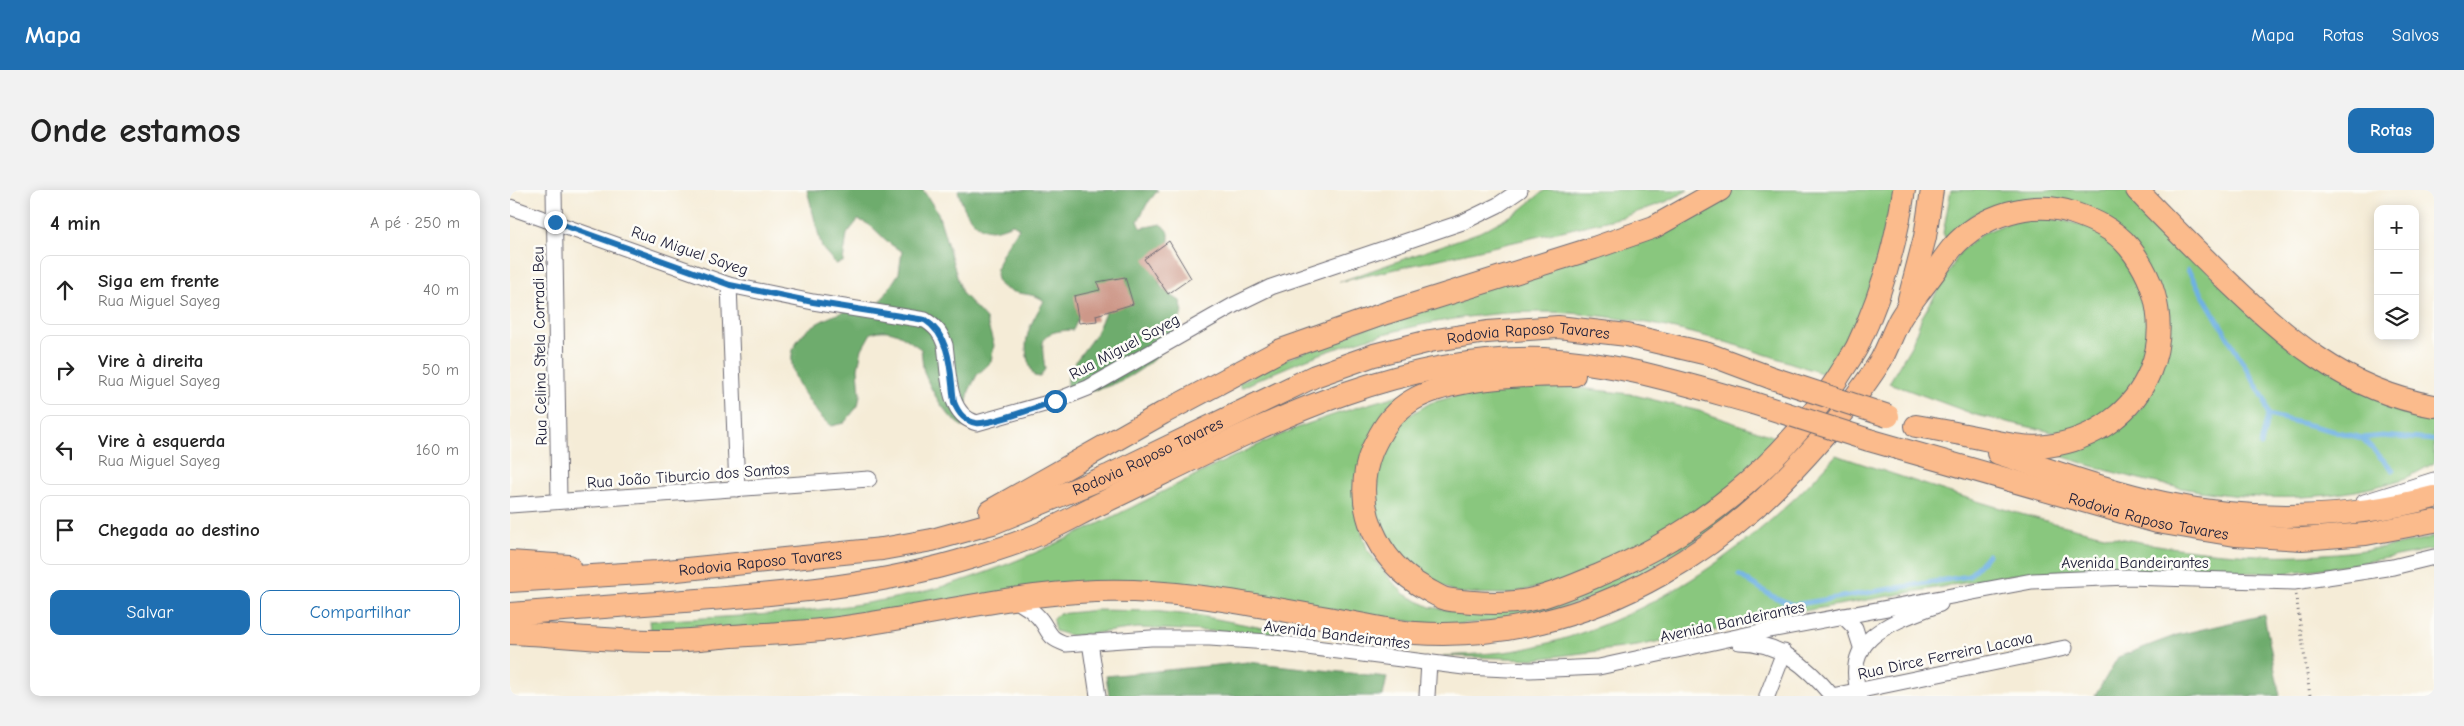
<!DOCTYPE html>
<html lang="pt">
<meta charset="utf-8">
<style>
:root{--surface:#fff;--page:#f2f2f2;--text:#222;--muted:#767676;--line:#e0e0e0;--accent:#1f6fb2}
body{margin:0;font-family:"Comic Neue",sans-serif;background:var(--page);color:var(--text)}
.controls{position:absolute;right:15px;top:15px;display:grid;overflow:hidden;border-radius:10px;box-shadow:0 2px 12px #0003}
.controls button{width:45px;height:45px;display:grid;place-items:center;padding:0;border:0;border-bottom:1px solid var(--line);background:var(--surface);color:var(--text);font:25px sans-serif}
.stop{position:absolute;width:15px;height:15px;margin:-11px;border:4px solid #1f6fb2;border-radius:50%;background:#fff}
.stop.end{background:#1f6fb2;border-color:#fff;box-shadow:0 1px 5px #0008}
.list{margin:0;padding:0;list-style:none}
h2{display:flex;justify-content:space-between;align-items:center;height:65px;margin:0;padding:0 20px;font-size:21px}
h2 small{font-size:16px;font-weight:400;color:var(--muted)}
.list li{display:grid;grid-template-columns:32px 1fr auto;gap:15px;align-items:center;box-sizing:border-box;height:70px;margin:0 10px 10px;padding:0 10px;border:1px solid var(--line);border-radius:10px}
.list b{display:block;font-size:19px;white-space:nowrap}
.list p{margin:0;font-size:16px;white-space:nowrap;color:var(--muted)}
.list em{font-size:16px;font-style:normal;color:var(--muted)}
.actions{display:flex;gap:10px;padding:15px 20px}
.actions a{flex:1;padding:11px 0;border:1px solid var(--accent);border-radius:10px;text-align:center;font-size:18px;color:var(--accent)}
.actions .main{background:var(--accent);color:#fff}
.icon{flex:none;width:28px;height:28px;fill:none;stroke:currentColor;stroke-width:2;stroke-linecap:round;stroke-linejoin:round}
.map{position:relative;flex:none;width:1924px;height:506px;overflow:hidden;border-radius:10px}
header{display:flex;align-items:center;gap:30px;box-sizing:border-box;height:70px;padding:0 25px;background:var(--accent);color:#fff}
header strong{font-size:24px}
nav{display:flex;gap:28px;margin-inline-start:auto;font-size:18px}
.intro{display:flex;align-items:center;justify-content:space-between;box-sizing:border-box;height:120px;padding:0 30px}
h1{margin:0;font-size:35px}
.button{padding:12px 22px;border-radius:10px;background:var(--accent);color:#fff;font-size:18px;font-weight:700}
main{display:flex;gap:30px;padding:0 30px}
aside{flex:1;background:var(--surface);border-radius:10px;box-shadow:0 2px 12px #0003}
.map>svg:first-child{display:block}
.green{fill:#89c77e;stroke:#56745c}
.forest{fill:#6eac6d;stroke:#486754}
.lines{fill:none;stroke-linecap:round;stroke-linejoin:round}
.stream{stroke:#6eb1e3;stroke-width:5}
.building{fill:#cd9889}
.minor-casing{stroke:#6c6972;stroke-width:17}
.highway-casing{stroke:#6c6972;stroke-width:24}
.path{stroke:#6c6972;stroke-width:3;stroke-dasharray:1 4;stroke-linecap:butt}
.minor{stroke:#fff;stroke-width:15}
.highway{stroke:#fbbb8c;stroke-width:22}
.highway-bridge-casing{stroke:#6c6972;stroke-width:24;stroke-linecap:butt}
.highway-bridge{stroke:#fbbb8c;stroke-width:22}
.route{stroke:#1f6fb2;stroke-width:6}
.labels{text-anchor:middle;stroke-width:5;stroke-linejoin:round;paint-order:stroke}
.street-label{font-size:16px;fill:#22223b;stroke:#fdfcf7}
</style>
<header>
<strong>Mapa</strong>
<nav><a>Mapa</a><a>Rotas</a><a>Salvos</a></nav>
</header>
<div class="intro"><h1>Onde estamos</h1><a class="button">Rotas</a></div>
<main>
<aside>
<h2>4 min<small>A pé · 250 m</small></h2>
<ul class="list">
<li><svg class="icon" aria-label="ahead" viewBox="0 0 24 24"><path d="M12 20V5M6 11l6-6 6 6"/></svg><div><b>Siga em frente</b><p>Rua Miguel Sayeg</p></div><em>40 m</em></li>
<li><svg class="icon" aria-label="right" viewBox="0 0 24 24"><path d="M7 20v-9h11M14 6l5 5-5 5"/></svg><div><b>Vire à direita</b><p>Rua Miguel Sayeg</p></div><em>50 m</em></li>
<li><svg class="icon" aria-label="left" viewBox="0 0 24 24"><path d="M17 20v-9H6M10 6l-5 5 5 5"/></svg><div><b>Vire à esquerda</b><p>Rua Miguel Sayeg</p></div><em>160 m</em></li>
<li><svg class="icon" aria-label="arrive" viewBox="0 0 24 24"><path d="M6 21V4h12l-3 4 3 4H6"/></svg><div><b>Chegada ao destino</b></div></li>
</ul>
<div class="actions"><a class="main">Salvar</a><a>Compartilhar</a></div>
</aside>
<div class="map">
<svg width="1924" height="506" viewBox="0 0 1924 506">
<rect width="100%" height="100%" fill="#fdfcf7"/>
<filter id="ink" filterUnits="userSpaceOnUse"><feTurbulence type="fractalNoise" baseFrequency=".02" numOctaves="2"/><feDisplacementMap in="SourceGraphic" scale="10" xChannelSelector="R" yChannelSelector="G"/><feConvolveMatrix kernelMatrix="1 2 1 2 8 2 1 2 1" color-interpolation-filters="sRGB"/></filter>
<filter id="wash" filterUnits="userSpaceOnUse"><feTurbulence type="fractalNoise" baseFrequency=".0096" numOctaves="4" result="noise"/><feDisplacementMap in="SourceGraphic" scale="20" xChannelSelector="R" yChannelSelector="G"/><feGaussianBlur stdDeviation="1.12" result="paint"/><feColorMatrix in="noise" values="0 0 0 0 0 0 0 0 0 0 0 0 0 0 0 0 0 1.4 0 .05"/><feComposite in="paint" operator="in"/></filter>
<g filter="url(#wash)">
<rect width="100%" height="100%" fill="#f5ecd7"/>
<!-- green -->
<g class="green">
<polygon points="1035,0 1178,0 1158,11 1113,27 829,92 970,42 1008,22"/>
<path d="M1225,0H1387L1359,113L1323,187C1266,168 1210,148 1152,136C1112,128 1070,122 1029,122C928,122 820,154 731,198L729,193L766,174L822,150L1217,6Z"/>
<path d="M1441,0H1616L1746,128L1924,224V273C1913,279 1902,286 1890,290C1776,326 1652,301 1542,263C1577,258 1614,245 1634,213C1643,197 1649,177 1656,159L1605,35L1500,11L1464,24L1436,49L1433,43Z"/>
<path d="M1532,28C1552,30 1573,33 1590,43C1633,68 1648,125 1635,170C1633,177 1632,186 1628,192C1611,218 1582,230 1555,245L1466,225L1379,193L1401,156L1412,127L1451,61L1473,43L1504,31Z"/>
<polygon points="1061,197 1120,204 1189,221 1271,249 1230,291 1124,361 1051,392 998,404 948,403 905,385 866,330 863,299 867,275 878,246 895,228 920,213 949,205 1000,198"/>
<path d="M896,203L873,221L848,329L857,359L874,382L894,404L920,417L951,422L1045,412L1281,258L1293,264L1246,312L1114,396L1029,427L931,436L672,397L313,432L205,440L140,439L139,431C245,425 355,423 457,389C570,351 672,287 782,240C819,225 858,214 896,203Z"/>
<path d="M1326,265C1524,331 1713,399 1924,347V359L1834,376L1773,383L1564,380L1500,385L1294,421L1127,456L1025,469L933,466C964,464 996,464 1027,456C1143,428 1248,354 1326,265Z"/>
<polygon points="587,420 642,421 691,426 789,445 628,438 562,446 545,441 543,429 548,424"/>
</g>
<!-- forest -->
<g class="forest">
<path d="M297,0H413L428,23L452,103L476,129L484,155L481,172L467,185L459,201L456,217L458,238C440,236 417,195 413,178C412,172 412,165 411,159C393,147 383,136 361,143L352,159L348,178L350,205L348,216L334,233L321,236C308,226 301,214 292,200C255,141 326,122 370,112L389,83L392,61C374,54 365,33 348,30L337,44L333,72L326,74L312,58Z"/>
<path d="M448,0H648L637,14L628,31L631,38L651,34L659,43C659,49 659,57 657,63C647,92 641,93 670,111L673,122C666,134 660,149 652,160C633,184 592,204 562,202L557,195L559,180L585,145L596,121L569,127L563,140C528,141 531,150 535,179L530,187L524,186C509,155 517,139 534,111C525,103 512,105 501,101C468,91 499,53 509,38L503,34C494,37 484,42 475,39C460,34 451,14 448,0Z"/>
<polygon points="1754,425 1770,506 1585,506 1608,467 1667,445"/>
<polygon points="738,472 877,487 873,506 599,506 596,486"/>
</g>
<g class="lines">
<!-- stream -->
<g class="stream">
<polyline points="1678,80 1755,210 1758,225 1751,255"/>
<polyline points="1758,225 1852,248 1872,246 1924,250"/>
<polyline points="1852,248 1883,280"/>
<polyline points="1229,385 1262,406 1283,415 1459,386 1478,365"/>
</g>
</g>
<g id="blocks">
<!-- building -->
<g class="building">
<polygon points="659,51 681,88 658,104 634,69"/>
<polygon points="615,87 623,114 586,125 587,131 569,133 564,106 590,100 587,92"/>
</g>
</g>
</g>
<g filter="url(#ink)">
<use href="#blocks" fill-opacity="0" stroke="#6c6972" stroke-width="1"/>
<g class="lines">
<!-- minor casing -->
<g class="minor-casing">
<g id="minor">
<polyline points="44,0 49,311"/>
<path d="M0,17L219,95L303,112L415,130C426,137 431,143 435,155C439,181 436,225 467,233L545,211L578,198L724,115L761,97L953,32L988,15L1010,0"/>
<polyline points="219,95 227,299"/>
<polyline points="1854,312 1924,290"/>
<polyline points="0,315 359,289"/>
<path d="M505,410C515,416 526,422 533,433C541,446 540,448 556,454L641,448H700L758,452L954,477L1020,480L1089,477L1254,441L1522,391L1618,387L1784,392L1883,377L1924,367"/>
<polyline points="1333,426 1345,438 1352,460"/>
<polyline points="580,452 588,506"/>
<path d="M1229,452C1269,452 1297,476 1322,506"/>
<polyline points="917,506 919,472"/>
<polyline points="1257,506 1274,462"/>
<polyline points="1322,506 1555,458"/>
<path d="M1350,506C1329,446 1386,431 1430,414"/>
</g>
</g>
<!-- highway casing -->
<g class="highway-casing">
<g id="highway">
<path d="M1627,0C1654,29 1682,56 1710,84C1774,146 1833,200 1924,216"/>
<polyline points="1399,109 1415,47 1422,0"/>
<path d="M1064,185C1019,185 935,187 898,213C880,225 871,241 862,260C840,314 867,372 916,399C922,402 929,407 936,409C944,411 954,411 963,412C1015,417 1042,405 1089,385C1186,345 1270,277 1327,189C1333,179 1341,168 1347,157C1371,107 1386,54 1394,0"/>
<path id="s1" d="M1359,250L1647,332L1725,345L1792,349L1856,344L1924,331"/>
<path d="M1488,263C1543,281 1598,301 1654,313C1742,332 1838,330 1924,307"/>
<polyline points="480,321 653,223 771,160 876,123 1084,58 1144,37 1210,0"/>
<polyline points="0,372 59,376"/>
<path id="s2" d="M0,391L147,382L372,359L422,350L483,333L600,285L805,186L864,165L920,151L977,142L1048,137L1117,145L1198,164L1262,188"/>
<path d="M0,424C63,419 125,415 188,410C281,403 373,395 463,367C487,360 513,352 536,341C556,332 574,321 594,312C733,246 875,164 1034,169C1105,172 1174,194 1243,213"/>
<path d="M0,443C52,445 104,452 156,451C178,451 200,448 222,446C252,444 281,443 311,440C403,430 494,404 586,401C668,398 748,416 828,430C854,434 880,441 905,443C991,449 1076,427 1150,385C1223,344 1272,296 1325,233C1341,213 1358,191 1371,170C1378,157 1383,142 1390,129C1397,117 1407,105 1416,93C1425,82 1433,69 1442,58C1471,25 1522,9 1563,23C1584,30 1604,39 1619,57C1683,137 1638,243 1537,256C1511,259 1486,251 1460,246C1442,242 1424,239 1406,236"/>
</g>
</g>
<!-- path -->
<polyline class="path" points="1786,405 1800,506"/>
<!-- minor -->
<use href="#minor" class="minor"/>
<!-- highway -->
<use href="#highway" class="highway"/>
<!-- highway-bridge casing -->
<g class="highway-bridge-casing">
<g id="highway-bridge">
<polyline points="1262,188 1378,226"/>
<polyline points="1243,213 1359,250"/>
</g>
</g>
<!-- highway-bridge -->
<use href="#highway-bridge" class="highway-bridge"/>
</g>
</g>
<g class="lines" filter="url(#ink)">
<!-- route -->
<path class="route" d="M45,32L220,95L303,112L415,130C442,147 440,184 444,212C448,223 454,231 466,233C481,235 527,217 545,211"/>
</g>
<g class="labels">
<!-- street labels -->
<g class="street-label">
<text transform="translate(180 60) rotate(19)" y="6">Rua Miguel Sayeg</text>
<text dy="6" stroke="none"><textPath href="#s2" startOffset="1061">Rodovia Raposo Tavares</textPath></text>
<text transform="translate(29 156) rotate(-91)" y="6">Rua Celina Stela Corradi Beu</text>
<text transform="translate(614 156) rotate(-28)" y="6">Rua Miguel Sayeg</text>
<text dy="6" stroke="none"><textPath href="#s2" startOffset="656">Rodovia Raposo Tavares</textPath></text>
<text transform="translate(178 285) rotate(-4)" y="6">Rua João Tiburcio dos Santos</text>
<text dy="6" stroke="none"><textPath href="#s1" startOffset="290">Rodovia Raposo Tavares</textPath></text>
<text dy="6" stroke="none"><textPath href="#s2" startOffset="251">Rodovia Raposo Tavares</textPath></text>
<text x="1625" y="378">Avenida Bandeirantes</text>
<text transform="translate(1222 431) rotate(-12)" y="6">Avenida Bandeirantes</text>
<text transform="translate(827 444) rotate(7)" y="6">Avenida Bandeirantes</text>
<text transform="translate(1435 465) rotate(-12)" y="6">Rua Dirce Ferreira Lacava</text>
</g>
</g>
</svg>
<div class="controls">
<button>+</button>
<button>−</button>
<button><svg class="icon" aria-label="layers" viewBox="0 0 24 24"><path d="M12 4l9 5-9 5-9-5zM3 14l9 5 9-5"/></svg></button>
</div>
<div class="stop" style="left:545px;top:211px"></div>
<div class="stop end" style="left:45px;top:32px"></div>
</div>
</main>
